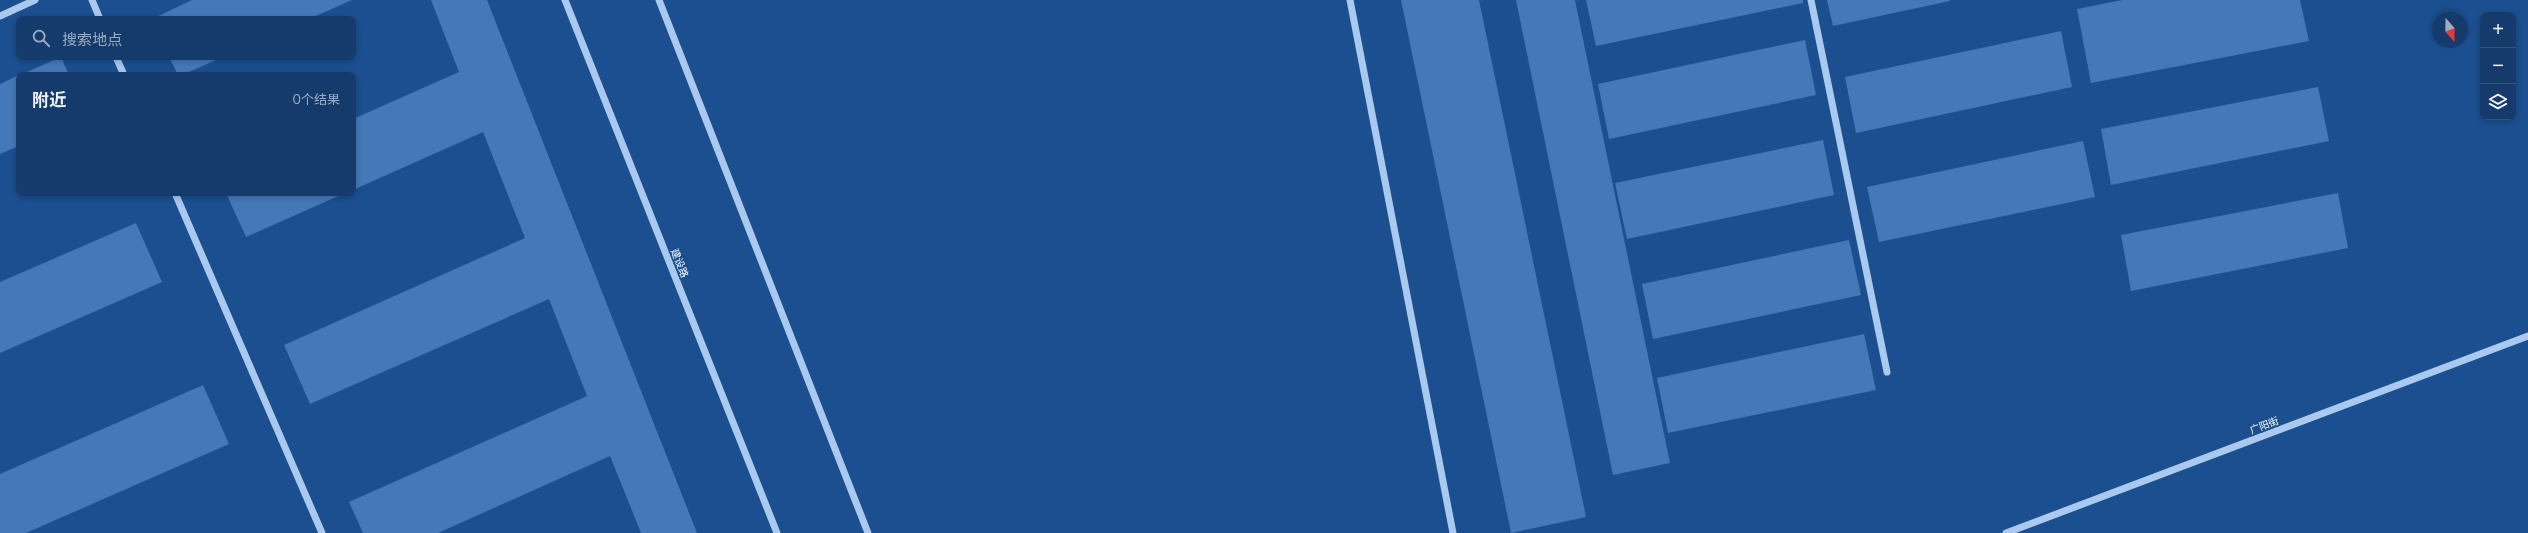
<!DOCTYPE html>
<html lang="zh">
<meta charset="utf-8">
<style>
:root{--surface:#143b6b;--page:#1d4271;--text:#f1f3f6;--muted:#9dadc1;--line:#33557e}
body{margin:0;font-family:Commissioner,"Noto Sans SC",sans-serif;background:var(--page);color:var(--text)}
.controls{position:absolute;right:12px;top:12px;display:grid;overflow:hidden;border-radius:8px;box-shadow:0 2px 6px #0003}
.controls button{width:36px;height:36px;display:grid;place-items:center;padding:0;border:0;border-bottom:1px solid var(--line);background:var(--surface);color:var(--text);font:20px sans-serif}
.compass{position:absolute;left:2432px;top:12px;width:36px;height:36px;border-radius:50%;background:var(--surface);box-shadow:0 2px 6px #0003;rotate:160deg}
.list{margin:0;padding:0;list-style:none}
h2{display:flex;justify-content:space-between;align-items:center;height:52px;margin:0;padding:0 16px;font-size:17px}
h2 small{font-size:13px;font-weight:400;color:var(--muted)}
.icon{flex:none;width:22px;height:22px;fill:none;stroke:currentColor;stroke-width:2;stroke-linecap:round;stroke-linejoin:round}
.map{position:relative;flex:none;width:2528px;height:533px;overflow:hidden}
.search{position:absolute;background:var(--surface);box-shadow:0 2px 6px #0003;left:16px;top:16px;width:340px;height:44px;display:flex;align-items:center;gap:10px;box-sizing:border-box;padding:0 14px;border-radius:8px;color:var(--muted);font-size:15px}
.panel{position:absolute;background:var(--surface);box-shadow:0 2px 6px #0003;left:16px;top:72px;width:340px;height:124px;border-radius:8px}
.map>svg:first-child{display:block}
.building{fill:#4478b7}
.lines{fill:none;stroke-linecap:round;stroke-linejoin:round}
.minor{stroke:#a9c9ee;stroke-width:7}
.labels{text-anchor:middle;stroke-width:3.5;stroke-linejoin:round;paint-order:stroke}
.street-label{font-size:10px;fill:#fff;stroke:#1b4f8f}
</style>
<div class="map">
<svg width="2528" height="533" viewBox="0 0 2528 533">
<rect width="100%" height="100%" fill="#1b4f8f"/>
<!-- building -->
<g class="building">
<polygon points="192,0 352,0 309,19 152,19"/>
<polygon points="431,0 487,0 697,533 641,533 610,456 438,533 363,533 349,502 587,396 549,299 310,404 284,345 525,238 483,132 353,190 353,119 459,72"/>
<polygon points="1401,0 1479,0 1586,517 1511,533"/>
<polygon points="1516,0 1575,0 1670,463 1613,475"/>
<polygon points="1586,0 1803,0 1803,3 1596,46"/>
<polygon points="1827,0 1950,0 1950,1 1833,26"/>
<polygon points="2122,0 2300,0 2309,41 2091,83 2077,9"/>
<polygon points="2061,31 2072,87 1856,133 1845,77"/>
<polygon points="1805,40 1816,95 1609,139 1598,84"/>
<polygon points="61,57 69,75 20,75"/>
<polygon points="169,57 223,57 182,75 178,75"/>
<polygon points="19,75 19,146 0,154 0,84"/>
<polygon points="2318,87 2329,141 2111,185 2101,129"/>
<polygon points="1823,140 1834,195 1627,239 1615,183"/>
<polygon points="2083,141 2095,197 1879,242 1867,187"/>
<polygon points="226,193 345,193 246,237"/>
<polygon points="2338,193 2348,248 2131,291 2121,235"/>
<polygon points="136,223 162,282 0,353 0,282"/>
<polygon points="1849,240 1861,295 1653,339 1642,284"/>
<polygon points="1864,334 1876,390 1668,433 1657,378"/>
<polygon points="203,385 229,444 26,533 0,533 0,474"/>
</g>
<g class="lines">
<!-- minor -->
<g class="minor">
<polyline points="92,0 100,19"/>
<polyline points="565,0 777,533"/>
<polyline points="659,0 868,533"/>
<polyline points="1350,0 1453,533"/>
<polyline points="1811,0 1887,372"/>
<polyline points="0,16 35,0"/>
<polyline points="116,57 124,75"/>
<polyline points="175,193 322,533"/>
<polyline points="2006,533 2528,336"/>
</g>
</g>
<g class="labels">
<!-- street labels -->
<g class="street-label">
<text transform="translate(680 263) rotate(68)" y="4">建设路</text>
<text transform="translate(2264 425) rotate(-21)" y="4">广阳街</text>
</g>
</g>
</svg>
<div class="controls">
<button>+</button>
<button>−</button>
<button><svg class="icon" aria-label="layers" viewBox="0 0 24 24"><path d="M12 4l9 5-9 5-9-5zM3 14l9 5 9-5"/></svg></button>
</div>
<svg class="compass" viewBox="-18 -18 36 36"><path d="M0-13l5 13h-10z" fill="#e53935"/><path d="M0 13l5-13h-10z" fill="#9dadc1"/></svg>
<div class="search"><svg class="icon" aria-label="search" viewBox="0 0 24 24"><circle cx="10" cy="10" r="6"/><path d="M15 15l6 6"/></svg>搜索地点</div>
<section class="panel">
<h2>附近<small>0个结果</small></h2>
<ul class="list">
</ul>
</section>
</div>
